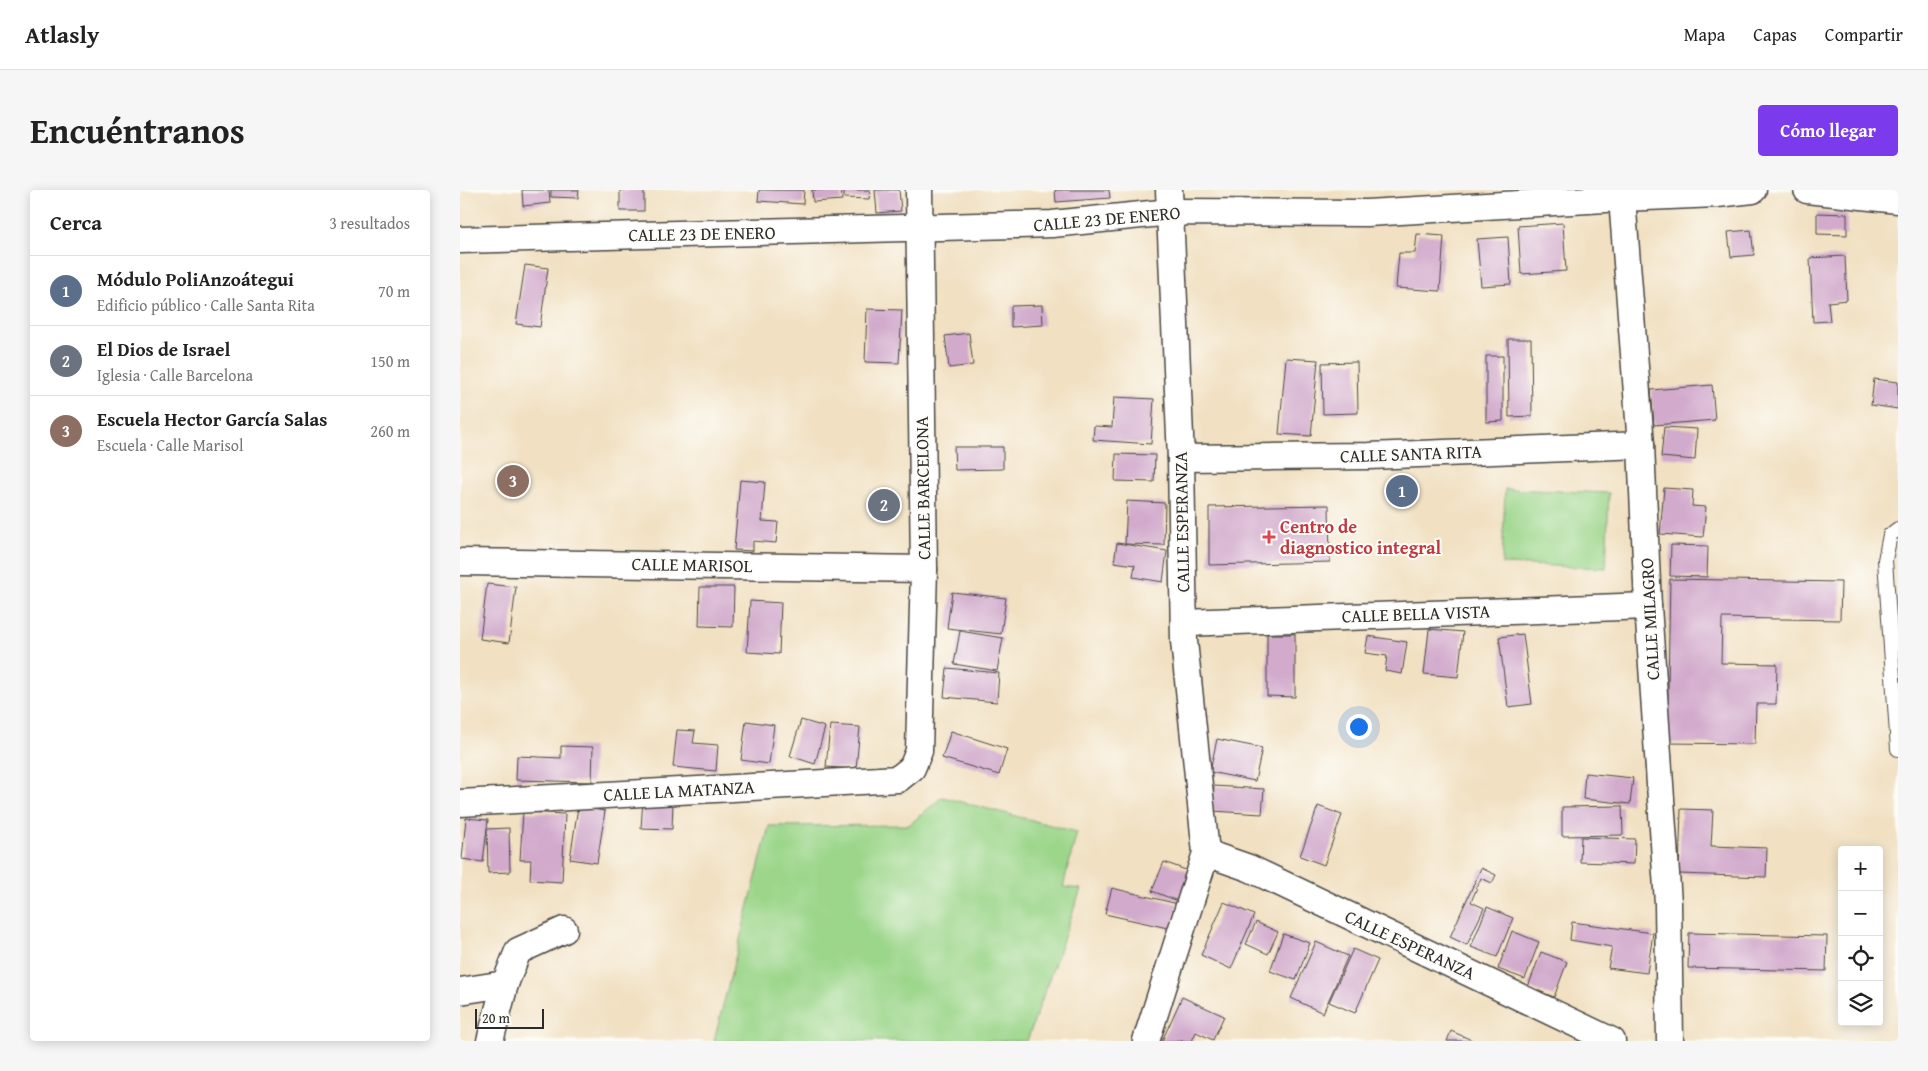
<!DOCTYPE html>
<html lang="es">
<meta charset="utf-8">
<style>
:root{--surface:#fff;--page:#f6f6f6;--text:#222;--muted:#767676;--line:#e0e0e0;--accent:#7c3aed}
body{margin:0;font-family:"Gentium Book Plus",serif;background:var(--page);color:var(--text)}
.controls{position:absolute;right:15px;bottom:15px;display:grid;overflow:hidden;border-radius:5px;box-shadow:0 2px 12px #0003}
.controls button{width:45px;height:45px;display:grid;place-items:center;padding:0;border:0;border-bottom:1px solid var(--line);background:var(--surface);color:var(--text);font:25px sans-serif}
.scale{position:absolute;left:15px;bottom:12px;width:69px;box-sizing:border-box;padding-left:5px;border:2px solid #2b2b2b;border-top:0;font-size:14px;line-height:18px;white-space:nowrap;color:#2b2b2b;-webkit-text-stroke:4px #fdfcf7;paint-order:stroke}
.you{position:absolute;left:898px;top:536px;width:18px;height:18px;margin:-12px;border:4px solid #fff;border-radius:50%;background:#1a73e8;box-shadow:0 0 0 8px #1a73e833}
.badge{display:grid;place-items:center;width:32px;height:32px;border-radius:50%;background:var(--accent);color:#fff;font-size:16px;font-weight:700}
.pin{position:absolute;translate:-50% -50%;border:2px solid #fff;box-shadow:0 1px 5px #0006}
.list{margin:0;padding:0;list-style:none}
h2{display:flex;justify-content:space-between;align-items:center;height:65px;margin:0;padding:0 20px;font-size:21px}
h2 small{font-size:16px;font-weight:400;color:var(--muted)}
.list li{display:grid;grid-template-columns:32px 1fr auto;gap:15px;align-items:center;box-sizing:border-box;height:70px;padding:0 20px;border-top:1px solid var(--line)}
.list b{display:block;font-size:19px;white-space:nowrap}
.list p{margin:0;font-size:16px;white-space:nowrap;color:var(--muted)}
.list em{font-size:16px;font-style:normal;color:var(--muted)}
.icon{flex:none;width:28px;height:28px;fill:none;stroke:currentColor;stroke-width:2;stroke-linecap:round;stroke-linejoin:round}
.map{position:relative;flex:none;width:1438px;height:851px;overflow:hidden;border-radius:5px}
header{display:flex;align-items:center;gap:30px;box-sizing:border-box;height:70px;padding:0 25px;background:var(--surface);border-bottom:1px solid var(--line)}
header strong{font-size:24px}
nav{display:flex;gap:28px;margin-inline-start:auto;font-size:18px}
.intro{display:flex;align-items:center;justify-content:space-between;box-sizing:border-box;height:120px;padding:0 30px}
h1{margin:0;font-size:35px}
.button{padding:12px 22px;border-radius:5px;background:var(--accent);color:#fff;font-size:18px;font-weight:700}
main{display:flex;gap:30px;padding:0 30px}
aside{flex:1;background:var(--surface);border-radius:5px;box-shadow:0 2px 12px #0003}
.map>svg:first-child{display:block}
.green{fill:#9bd68a;stroke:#63805a}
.building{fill:#d2aacc}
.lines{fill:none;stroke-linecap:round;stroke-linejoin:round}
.lane-casing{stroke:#494642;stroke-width:16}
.street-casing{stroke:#494642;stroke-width:29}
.lane{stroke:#fff;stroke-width:14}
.street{stroke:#fff;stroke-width:26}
.health-dot{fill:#e0444e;stroke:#fdfcf7;stroke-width:2}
.labels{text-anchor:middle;stroke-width:4;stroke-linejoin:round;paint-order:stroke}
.street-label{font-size:18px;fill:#2b2b2b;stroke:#fdfcf7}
.health-label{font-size:18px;font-weight:bold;fill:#be3a42;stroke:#fdfcf7;text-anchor:start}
</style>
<header>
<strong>Atlasly</strong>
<nav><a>Mapa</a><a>Capas</a><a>Compartir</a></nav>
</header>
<div class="intro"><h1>Encuéntranos</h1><a class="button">Cómo llegar</a></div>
<main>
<aside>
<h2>Cerca<small>3 resultados</small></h2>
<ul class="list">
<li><span class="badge" style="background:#5c6f8a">1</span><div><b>Módulo PoliAnzoátegui</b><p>Edificio público · Calle Santa Rita</p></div><em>70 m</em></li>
<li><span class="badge" style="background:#6b7280">2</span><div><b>El Dios de Israel</b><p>Iglesia · Calle Barcelona</p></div><em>150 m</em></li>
<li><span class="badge" style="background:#8d6e63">3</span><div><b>Escuela Hector García Salas</b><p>Escuela · Calle Marisol</p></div><em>260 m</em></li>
</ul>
</aside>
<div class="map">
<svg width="1438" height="851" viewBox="0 0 1438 851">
<rect width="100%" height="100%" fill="#fdfcf7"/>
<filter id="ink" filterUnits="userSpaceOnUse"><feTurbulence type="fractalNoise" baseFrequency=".02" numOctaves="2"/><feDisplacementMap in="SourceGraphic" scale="10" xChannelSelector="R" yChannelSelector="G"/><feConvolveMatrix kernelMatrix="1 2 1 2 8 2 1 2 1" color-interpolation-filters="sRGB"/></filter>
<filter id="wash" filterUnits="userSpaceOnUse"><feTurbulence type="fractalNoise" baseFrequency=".0096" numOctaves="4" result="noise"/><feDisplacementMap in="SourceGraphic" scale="20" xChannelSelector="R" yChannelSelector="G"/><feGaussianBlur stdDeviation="1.12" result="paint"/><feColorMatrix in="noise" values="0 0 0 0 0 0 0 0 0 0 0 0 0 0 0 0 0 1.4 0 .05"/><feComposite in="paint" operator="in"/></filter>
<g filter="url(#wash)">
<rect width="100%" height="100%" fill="#f1e0c1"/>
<!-- green -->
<g class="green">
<polygon points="1045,299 1149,303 1146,378 1042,374"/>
<polygon points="482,607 617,642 603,697 621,699 567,851 254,851 309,636 449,635"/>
</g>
<g id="blocks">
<!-- building -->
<g class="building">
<polygon points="62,0 89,0 90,13 63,16"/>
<polygon points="91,0 119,0 118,8 91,7"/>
<rect x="160" y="0" width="24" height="21"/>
<polygon points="299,0 344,0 343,14 298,11"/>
<polygon points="352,0 381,0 382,10 353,12"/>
<polygon points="384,0 410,0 409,9 384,8"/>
<polygon points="415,0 439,0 441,21 417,23"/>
<polygon points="595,0 649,0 650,8 596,12"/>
<polygon points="1357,23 1387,24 1387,45 1357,44"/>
<polygon points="1103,33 1106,81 1061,84 1058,36"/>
<polygon points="1291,40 1294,65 1271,67 1268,42"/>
<polygon points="957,44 984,46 980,101 936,98 939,63 955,63"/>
<polygon points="1048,47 1051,94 1021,96 1017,49"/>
<polygon points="1385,66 1387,110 1368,112 1370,131 1353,132 1350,68"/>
<polygon points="65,75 88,78 80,137 56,134"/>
<polygon points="582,115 583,135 551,137 551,116"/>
<polygon points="407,119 442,120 439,173 405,172"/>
<polygon points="509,143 513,175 489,178 485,146"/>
<polygon points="1048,149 1071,149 1072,226 1049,227"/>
<polygon points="1026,166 1043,166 1043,231 1026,232"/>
<polygon points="826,168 858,170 851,246 819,244"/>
<polygon points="897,172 898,223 863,224 862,173"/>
<polygon points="1414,189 1438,192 1438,219 1411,215"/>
<polygon points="1252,195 1255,230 1194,235 1191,200"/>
<polygon points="654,207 694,209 691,254 633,250 634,236 652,237"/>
<polygon points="1204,237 1237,239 1235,270 1201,267"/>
<polygon points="494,257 543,257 543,279 495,280"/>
<polygon points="656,264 695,265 694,292 655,291"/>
<polygon points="280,290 305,292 302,331 318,332 316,353 293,351 293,361 274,360"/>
<polygon points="1204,298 1233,300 1232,316 1246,317 1243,347 1200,344"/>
<polygon points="667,311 705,313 704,355 665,354"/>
<polygon points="869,315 870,372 749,375 749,317"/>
<polygon points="657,353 707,361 703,392 673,387 675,375 654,372"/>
<polygon points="1211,355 1248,356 1247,387 1210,386"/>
<polygon points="1210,389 1381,392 1380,430 1262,428 1261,473 1317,474 1316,514 1296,514 1295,554 1207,553"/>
<polygon points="27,394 56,397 49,453 20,449"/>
<polygon points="240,397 274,397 273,437 239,436"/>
<polygon points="492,402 546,408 541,444 487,438"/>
<polygon points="290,411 321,413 319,464 287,462"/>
<polygon points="969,439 1003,442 998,487 964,484"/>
<polygon points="500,441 543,448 537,481 494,474"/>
<polygon points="807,444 835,444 835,507 807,506"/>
<polygon points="1063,444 1072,514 1048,517 1039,447"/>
<polygon points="908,446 947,452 942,484 925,481 927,466 905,463"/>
<polygon points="487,478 539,483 537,512 484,507"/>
<polygon points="341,530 365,537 355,574 330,566"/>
<polygon points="286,531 314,535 309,574 281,570"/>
<polygon points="370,535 400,537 396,579 366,577"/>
<polygon points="217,540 235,541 233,553 258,555 256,581 213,577"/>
<polygon points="491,541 547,559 539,585 482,568"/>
<polygon points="757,549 802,558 795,591 750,582"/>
<polygon points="101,556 133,557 132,592 56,590 57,566 101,568"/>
<polygon points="1125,583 1173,588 1170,614 1123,609"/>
<polygon points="754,596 804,599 802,624 752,621"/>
<polygon points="183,610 213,612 212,639 181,638"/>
<polygon points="858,616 882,625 864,675 840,666"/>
<polygon points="1162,616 1163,645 1102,646 1102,617"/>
<polygon points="118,617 145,621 137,673 110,669"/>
<polygon points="1221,619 1253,620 1251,656 1307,658 1306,687 1219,684"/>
<polygon points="63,622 105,624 102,692 70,690 71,670 60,670"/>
<polygon points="6,628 28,630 23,672 2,669"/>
<polygon points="49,638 50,682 28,683 27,639"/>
<polygon points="1121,647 1175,649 1174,674 1120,672"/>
<polygon points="704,672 734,683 723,713 692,701"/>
<polygon points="1021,678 1036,685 1032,693 1021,688 1011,712 1024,718 1007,755 990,747"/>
<polygon points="652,698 718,714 712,739 645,724"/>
<polygon points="764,712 794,725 771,779 741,765"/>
<polygon points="1027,717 1053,728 1037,767 1011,757"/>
<polygon points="796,732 818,742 808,764 786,754"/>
<polygon points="1112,732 1193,743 1187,783 1148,778 1152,757 1110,750"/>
<polygon points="1052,741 1079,752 1065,789 1038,779"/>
<polygon points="1229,743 1367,746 1366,781 1228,778"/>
<polygon points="823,744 850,753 836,790 810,781"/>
<polygon points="856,752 888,766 863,823 831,808"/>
<polygon points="893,759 918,770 895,823 869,812"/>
<polygon points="1081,762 1107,772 1094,807 1068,797"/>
<polygon points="722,807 764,826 753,850 736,842 732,851 702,851"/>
<polygon points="991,841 1014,851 987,851"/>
</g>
</g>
</g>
<g filter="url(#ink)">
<use href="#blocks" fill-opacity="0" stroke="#494642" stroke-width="1"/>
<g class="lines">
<!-- lane casing -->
<g class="lane-casing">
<polyline id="lane" points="1438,339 1430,345 1425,370 1438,559"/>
</g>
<!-- street casing -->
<g class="street-casing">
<g id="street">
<polyline points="1347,0 1438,10"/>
<polyline points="1162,8 1181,255 1188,416 1208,713 1210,851"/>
<polyline points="0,50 592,34 711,22 907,23 1162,8 1257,4 1293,0"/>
<polyline points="721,268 909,266 1181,255"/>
<polyline points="0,372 464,379"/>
<polyline points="724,433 1188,416"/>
<polyline points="0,613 438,589 452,578 459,561 464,379 459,0"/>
<polyline points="746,663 789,678 1152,851"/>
<polyline points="0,801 45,794"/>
<polyline points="30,851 45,794 58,761 104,740"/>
<polyline points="686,851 746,663 724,451 721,268 709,0"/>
</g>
</g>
<!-- lane -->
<use href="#lane" class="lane"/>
<!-- street -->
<use href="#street" class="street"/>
</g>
</g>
<!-- markers -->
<path class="health-dot" d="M806.5 339.5h5v5h5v5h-5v5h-5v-5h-5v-5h5z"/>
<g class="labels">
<!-- street labels -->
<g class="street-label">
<text transform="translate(647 29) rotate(-5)" y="6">CALLE 23 DE ENERO</text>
<text transform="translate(242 44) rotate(-1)" y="6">CALLE 23 DE ENERO</text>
<text transform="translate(951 264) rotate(-2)" y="6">CALLE SANTA RITA</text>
<text transform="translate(463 298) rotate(-91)" y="6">CALLE BARCELONA</text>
<text transform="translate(722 332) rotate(-91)" y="6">CALLE ESPERANZA</text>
<text transform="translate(232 375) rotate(1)" y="6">CALLE MARISOL</text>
<text transform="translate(956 424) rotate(-2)" y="6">CALLE BELLA VISTA</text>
<text transform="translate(1190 429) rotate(-93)" y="6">CALLE MILAGRO</text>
<text transform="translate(219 601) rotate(-3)" y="6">CALLE LA MATANZA</text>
<text transform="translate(950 755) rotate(25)" y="6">CALLE ESPERANZA</text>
</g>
<!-- health labels -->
<g class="health-label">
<text x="820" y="343">Centro de<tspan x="820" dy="21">diagnostico integral</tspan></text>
</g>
</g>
</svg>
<div class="controls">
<button>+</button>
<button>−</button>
<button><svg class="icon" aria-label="locate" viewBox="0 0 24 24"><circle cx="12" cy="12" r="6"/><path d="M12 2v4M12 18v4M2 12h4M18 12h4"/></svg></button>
<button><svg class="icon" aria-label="layers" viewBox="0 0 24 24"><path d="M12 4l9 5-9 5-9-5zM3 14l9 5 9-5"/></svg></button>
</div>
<div class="scale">20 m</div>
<div class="you"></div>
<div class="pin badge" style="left:942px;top:301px;background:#5c6f8a">1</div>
<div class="pin badge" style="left:424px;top:315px;background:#6b7280">2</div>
<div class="pin badge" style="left:53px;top:291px;background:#8d6e63">3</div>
</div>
</main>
